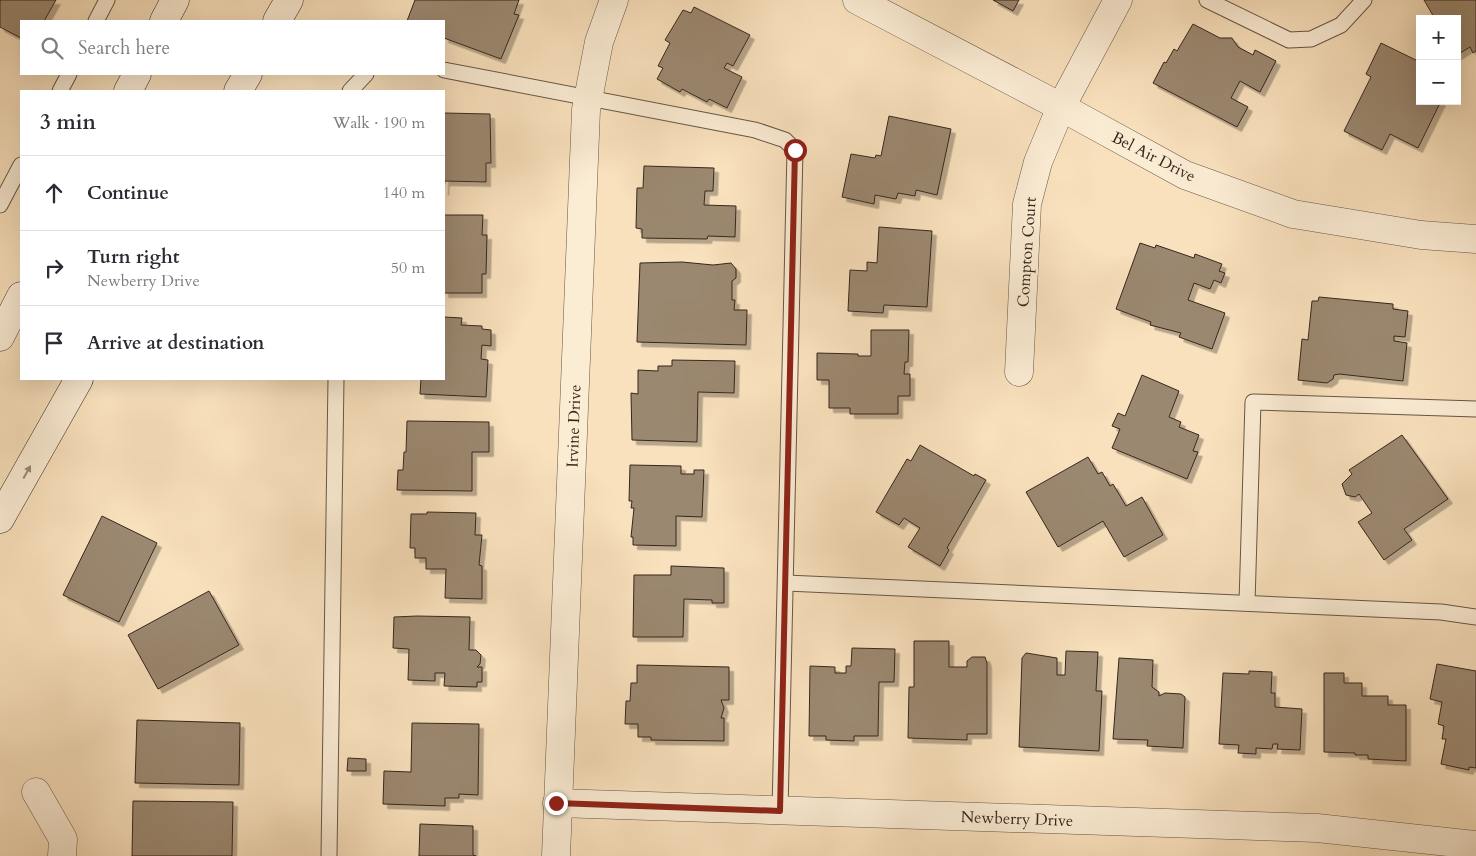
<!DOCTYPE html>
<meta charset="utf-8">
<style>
:root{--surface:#fff;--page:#f2f2f3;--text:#2b2b33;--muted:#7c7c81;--line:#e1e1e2}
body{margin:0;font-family:Cardo,serif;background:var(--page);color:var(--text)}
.controls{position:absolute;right:15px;top:15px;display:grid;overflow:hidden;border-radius:0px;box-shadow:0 5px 20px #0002}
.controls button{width:45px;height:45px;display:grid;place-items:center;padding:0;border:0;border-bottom:1px solid var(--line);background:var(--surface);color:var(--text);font:25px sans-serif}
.stop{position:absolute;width:15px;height:15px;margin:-11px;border:4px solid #8f2418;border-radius:50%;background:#fff}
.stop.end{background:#8f2418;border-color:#fff;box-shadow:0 1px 5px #0008}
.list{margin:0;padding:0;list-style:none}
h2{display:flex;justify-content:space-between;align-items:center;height:65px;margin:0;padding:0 20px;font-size:21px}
h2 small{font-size:16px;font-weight:400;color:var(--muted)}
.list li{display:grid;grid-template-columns:32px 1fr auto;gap:15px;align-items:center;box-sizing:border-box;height:75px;padding:0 20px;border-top:1px solid var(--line)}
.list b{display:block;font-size:19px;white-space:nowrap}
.list p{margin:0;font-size:16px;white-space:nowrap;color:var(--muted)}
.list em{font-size:16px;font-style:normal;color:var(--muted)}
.icon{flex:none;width:28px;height:28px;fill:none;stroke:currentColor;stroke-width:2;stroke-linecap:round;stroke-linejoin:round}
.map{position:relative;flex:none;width:1476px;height:856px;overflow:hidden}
.search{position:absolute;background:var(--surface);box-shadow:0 5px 20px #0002;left:20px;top:20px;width:425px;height:55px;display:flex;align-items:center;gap:12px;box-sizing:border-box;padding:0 18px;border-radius:0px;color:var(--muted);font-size:19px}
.panel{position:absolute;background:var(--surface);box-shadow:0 5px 20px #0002;left:20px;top:90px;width:425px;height:290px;border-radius:0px}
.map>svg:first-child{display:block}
.building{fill:#9b8870;stroke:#36271d;filter:url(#shadow)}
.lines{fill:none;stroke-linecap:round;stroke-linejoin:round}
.service-casing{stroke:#675645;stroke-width:17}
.minor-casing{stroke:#675645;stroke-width:29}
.tertiary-casing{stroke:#675645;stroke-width:29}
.secondary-casing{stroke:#36271d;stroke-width:29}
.service{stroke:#fbecd4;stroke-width:15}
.minor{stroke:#fbecd4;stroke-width:28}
.tertiary{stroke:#fbecd4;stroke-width:28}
.secondary{stroke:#fbecd4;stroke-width:28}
.oneway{fill:#988a78}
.route{stroke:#8f2418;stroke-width:6}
.labels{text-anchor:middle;stroke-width:5;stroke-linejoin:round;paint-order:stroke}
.street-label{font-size:16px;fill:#36271d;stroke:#fbecd4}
</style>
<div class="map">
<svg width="1476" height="856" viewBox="0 0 1476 856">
<defs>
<filter id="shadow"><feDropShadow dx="4.5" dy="4.5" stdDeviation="0" flood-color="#0004"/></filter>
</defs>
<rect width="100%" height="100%" fill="#f9e1bd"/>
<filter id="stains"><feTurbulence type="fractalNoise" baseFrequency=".004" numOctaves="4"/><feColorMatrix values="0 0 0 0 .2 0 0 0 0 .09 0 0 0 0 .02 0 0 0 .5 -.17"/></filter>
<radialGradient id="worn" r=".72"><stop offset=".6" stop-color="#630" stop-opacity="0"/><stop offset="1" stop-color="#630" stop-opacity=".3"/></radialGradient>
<!-- building -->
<g class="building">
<polygon points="0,0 56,0 44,21 21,21 21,38 0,27"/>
<polygon points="415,0 519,0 514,14 519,15 501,59 444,38 444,21 407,21"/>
<polygon points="993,0 1019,0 1013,11"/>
<polygon points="1424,0 1476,0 1476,51 1473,53 1470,47 1457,55 1457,19 1435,19"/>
<polygon points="694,7 750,35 733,66 727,63 724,68 742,77 727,108 709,99 707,102 682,89 680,92 657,79 663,68 658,66 670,43 665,40 683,10 691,13"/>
<polygon points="1193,24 1220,38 1232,38 1238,47 1253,55 1255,50 1276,61 1260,92 1240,81 1231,98 1248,107 1237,127 1153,83 1164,62 1166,63 1174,49 1177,51"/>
<polygon points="1381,43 1420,62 1420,101 1441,101 1418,148 1390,134 1382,150 1344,131 1371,77 1366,74"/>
<polygon points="444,113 490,114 491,163 486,163 486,182 445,181 444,191"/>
<polygon points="889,116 951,129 937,195 916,190 915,196 898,193 896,199 875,195 874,204 842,197 851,154 875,158 876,155 881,156"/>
<polygon points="644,166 714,168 713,191 705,191 704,205 736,206 735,237 708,236 707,239 642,238 642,229 636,228 637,188 643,188"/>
<polygon points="444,215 483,215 482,235 487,235 486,274 482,274 482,293 444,293"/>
<polygon points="879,227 932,231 927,307 884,305 883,313 848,311 850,270 867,271 867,262 877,263"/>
<polygon points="1140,243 1155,248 1156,245 1194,258 1195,254 1222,264 1219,271 1225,273 1221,283 1214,280 1210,289 1194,283 1188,300 1225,313 1212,349 1179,337 1181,333 1150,325 1151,322 1116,309"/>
<polygon points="682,262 713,265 731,263 736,269 736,278 732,281 732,300 735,300 734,310 747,310 746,345 637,342 640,263"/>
<polygon points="1319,297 1393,304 1393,309 1408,311 1405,337 1394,336 1394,341 1407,343 1403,381 1339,374 1334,375 1333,379 1327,383 1298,380 1302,339 1308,340 1312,301 1318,301"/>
<polygon points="444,317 462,318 461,325 482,326 482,329 491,330 491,346 482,345 481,359 488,360 486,397 420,394 421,379 444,379"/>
<polygon points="871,330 909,330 908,362 905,362 904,374 910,374 910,396 898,396 898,414 850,414 850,408 829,408 829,380 817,380 817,353 858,354 858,356 871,356"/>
<polygon points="672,360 735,361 734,393 698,392 697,442 632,440 631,393 638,394 638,370 658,371 658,366 672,366"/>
<polygon points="1142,375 1179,391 1169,417 1181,422 1179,427 1199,435 1193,451 1198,452 1187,479 1112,448 1120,429 1112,426 1118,413 1125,416"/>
<polygon points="407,421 489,422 489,452 472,452 472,491 397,490 398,470 403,470 404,452 406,452"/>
<polygon points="1402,435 1448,499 1404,529 1412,540 1384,560 1358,522 1372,513 1359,494 1355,497 1346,495 1342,484 1352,474 1349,470"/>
<polygon points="920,445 974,476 975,474 986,480 947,548 949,550 940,566 908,547 920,528 904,518 899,525 876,512 907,459 911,461"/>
<polygon points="1088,457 1098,474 1102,472 1110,486 1113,484 1126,506 1142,497 1163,535 1124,557 1103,521 1058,547 1026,492"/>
<polygon points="630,465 681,466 681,474 694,474 694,470 704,470 702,517 676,516 676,546 633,545 633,537 631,537 634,508 631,508 632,501 629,501"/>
<polygon points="427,512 476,513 475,535 482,535 479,565 482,566 482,599 445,598 446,569 426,569 426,558 415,558 415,548 410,548 411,514 427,514"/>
<polygon points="102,516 157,543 119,622 63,595"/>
<polygon points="671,566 724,568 724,603 712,603 712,600 684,599 683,637 633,637 634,575 671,575"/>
<polygon points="209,591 239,645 158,689 128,635"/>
<polygon points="417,616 470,617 469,650 476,650 481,655 480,664 477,667 482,667 482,682 477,682 477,687 444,686 445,673 435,673 435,681 408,680 409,649 393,648 394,617"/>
<polygon points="914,641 949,641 949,667 967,667 967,661 972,657 985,657 987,663 987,734 967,734 967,740 908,738 909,687 914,687"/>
<polygon points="852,648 895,649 894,682 879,682 878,736 854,736 854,741 826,740 826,736 809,736 810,666 835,667 835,673 846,673 846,666 851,666"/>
<polygon points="1066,651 1098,652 1096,691 1102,691 1099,751 1019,747 1022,658 1026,653 1057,658 1057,675 1065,675"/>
<polygon points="1119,658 1153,660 1152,687 1159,692 1159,696 1165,693 1181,694 1185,697 1183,748 1147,746 1148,740 1113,739"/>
<polygon points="1437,664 1476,671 1476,768 1469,767 1469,770 1441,764 1446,739 1442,739 1444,726 1438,724 1442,702 1430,699"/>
<polygon points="637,665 729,667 729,700 721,700 724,708 721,718 724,718 724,741 651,740 651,737 638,737 638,724 625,724 626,701 630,701 631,683 637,683"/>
<polygon points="1249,671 1272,672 1271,693 1275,693 1275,707 1302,709 1300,750 1277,749 1278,744 1273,744 1272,749 1256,748 1256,754 1238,753 1239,745 1219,744 1223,673 1249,674"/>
<polygon points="1324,673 1344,673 1344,683 1362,683 1362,696 1388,696 1388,705 1406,705 1406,761 1368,759 1368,755 1355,755 1355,753 1324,752"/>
<polygon points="137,720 240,723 239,785 135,783"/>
<polygon points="412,723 479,724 478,795 459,794 459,798 445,798 445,806 383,804 384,771 411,772"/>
<polygon points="348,758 366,759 366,771 347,771"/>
<polygon points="133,801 233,802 232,856 132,856"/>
<polygon points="420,824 473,826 473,855 476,856 419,856"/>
</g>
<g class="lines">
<!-- service casing -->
<g class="service-casing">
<g id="service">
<polyline points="1207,0 1289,40 1311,39 1341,25 1364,0"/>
<polyline points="96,21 107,0"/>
<polyline points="444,70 755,130 785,140 795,150 780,811"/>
<polyline points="60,91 69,74"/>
<polyline points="350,91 366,74"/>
<polyline points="0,205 21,165"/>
<polyline points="786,583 1441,612 1476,617"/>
<polyline points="1247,603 1253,402 1476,409"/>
<polyline points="329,856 336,379"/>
</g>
</g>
<!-- minor casing -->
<g class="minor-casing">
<g id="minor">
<polyline points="1019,372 1027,204 1038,162 1061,107 1118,0"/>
<polyline points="36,792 63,839 62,856"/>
<polyline points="557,803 1317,828 1476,845"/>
<polyline points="556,856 586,110 599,42 614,0"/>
</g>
</g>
<!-- tertiary casing -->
<g class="tertiary-casing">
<polyline id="tertiary" points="857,0 1061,107 1185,175 1293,214 1421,235 1476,239"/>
</g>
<!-- secondary casing -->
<g class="secondary-casing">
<g id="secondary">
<polyline points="164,21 175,0"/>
<polyline points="277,21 289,0"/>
<polyline points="128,91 137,74"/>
<polyline points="238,91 248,74"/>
<polyline points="0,337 21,296"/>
<polyline points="0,519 79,379"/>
</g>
</g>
<!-- service -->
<use href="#service" class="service"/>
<!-- minor -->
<use href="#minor" class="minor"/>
<!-- tertiary -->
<use href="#tertiary" class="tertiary"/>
<!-- secondary -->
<use href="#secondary" class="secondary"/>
</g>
<!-- one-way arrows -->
<defs><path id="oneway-solid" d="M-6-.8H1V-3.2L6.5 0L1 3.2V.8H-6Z" transform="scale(1.25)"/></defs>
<use class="oneway" href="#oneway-solid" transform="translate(27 472) rotate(-61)"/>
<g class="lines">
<!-- route -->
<polyline class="route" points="556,803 780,811 795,150"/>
</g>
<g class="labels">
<!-- street labels -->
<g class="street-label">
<text transform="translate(1154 156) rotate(27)" y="6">Bel Air Drive</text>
<text transform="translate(1026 252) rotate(-86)" y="6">Compton Court</text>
<text transform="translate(573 426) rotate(-88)" y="6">Irvine Drive</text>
<text transform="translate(1017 818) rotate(2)" y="6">Newberry Drive</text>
</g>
</g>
<rect width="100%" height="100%" filter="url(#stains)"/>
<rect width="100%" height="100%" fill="url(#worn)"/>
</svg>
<div class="controls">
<button>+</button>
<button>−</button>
</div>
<div class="stop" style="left:795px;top:150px"></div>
<div class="stop end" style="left:556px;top:803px"></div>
<div class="search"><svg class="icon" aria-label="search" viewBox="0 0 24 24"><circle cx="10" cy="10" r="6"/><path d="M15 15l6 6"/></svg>Search here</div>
<section class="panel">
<h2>3 min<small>Walk · 190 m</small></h2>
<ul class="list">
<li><svg class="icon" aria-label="ahead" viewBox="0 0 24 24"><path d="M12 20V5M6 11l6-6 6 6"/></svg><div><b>Continue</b></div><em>140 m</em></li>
<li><svg class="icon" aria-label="right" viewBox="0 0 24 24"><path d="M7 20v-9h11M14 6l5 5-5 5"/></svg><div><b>Turn right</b><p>Newberry Drive</p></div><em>50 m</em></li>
<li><svg class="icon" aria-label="arrive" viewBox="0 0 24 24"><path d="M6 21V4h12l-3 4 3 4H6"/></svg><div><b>Arrive at destination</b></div></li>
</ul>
</section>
</div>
